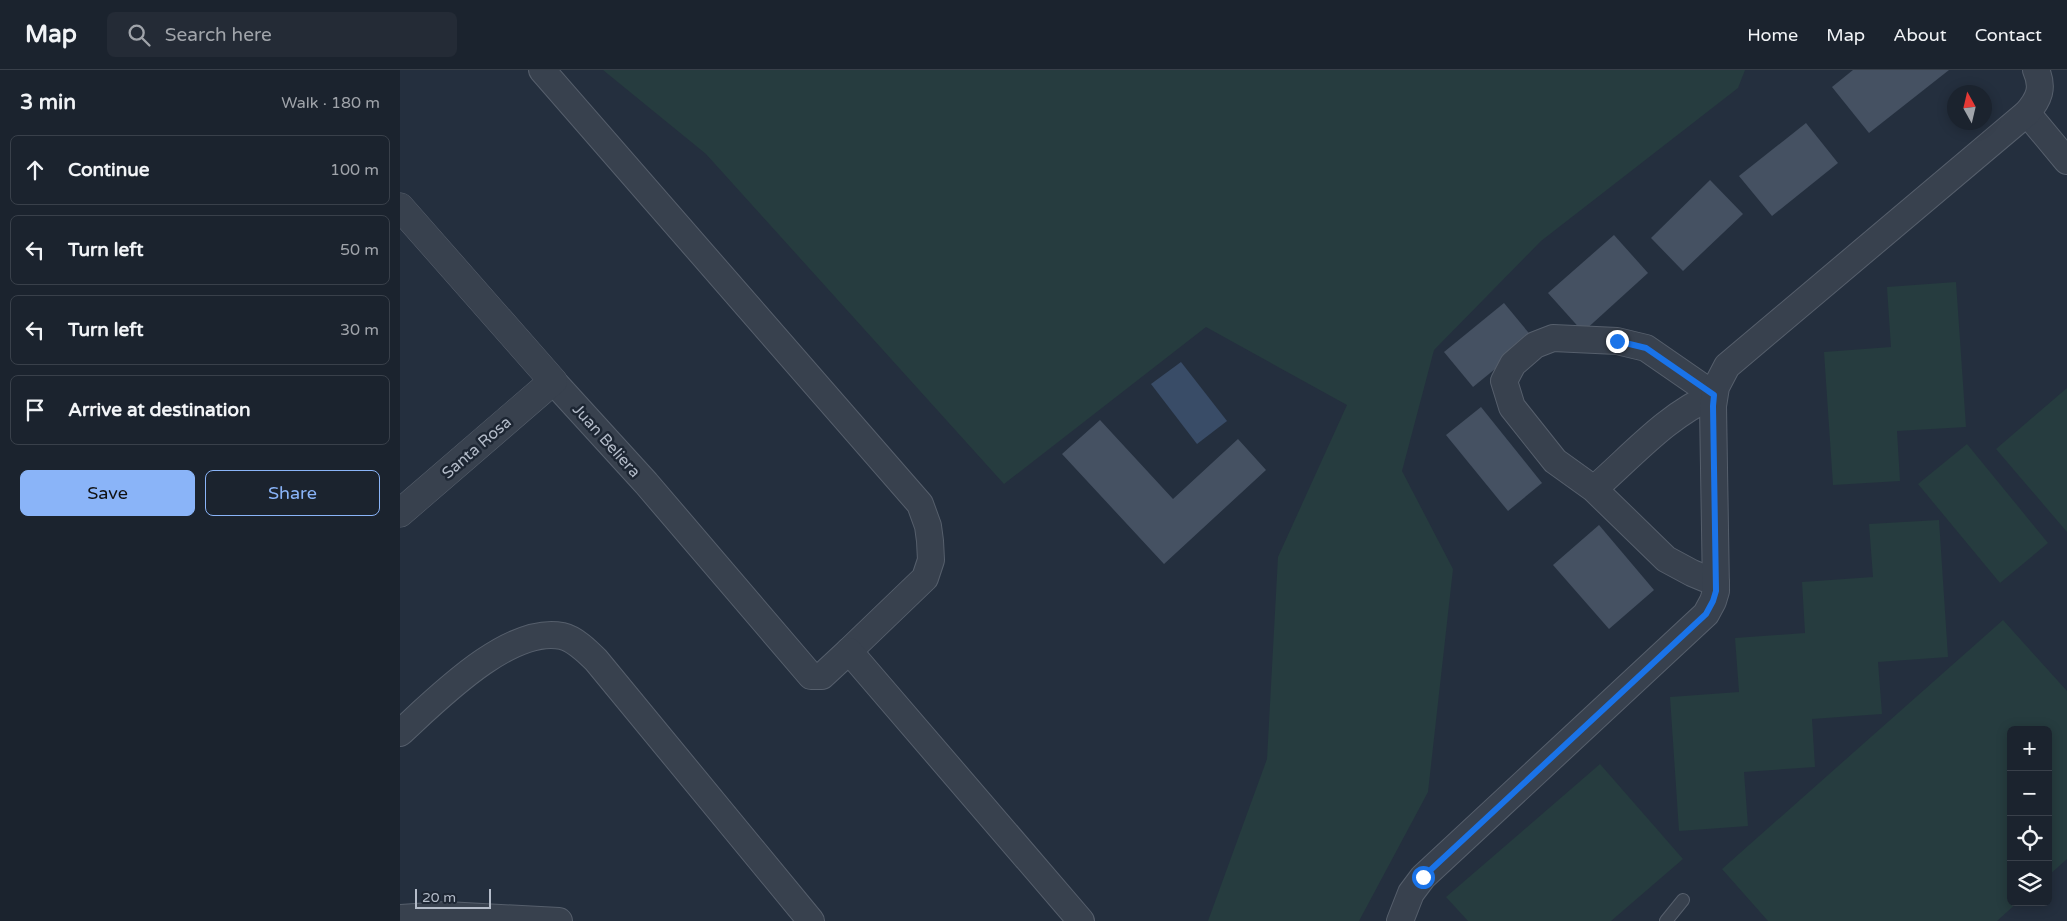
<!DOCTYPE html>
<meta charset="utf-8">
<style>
:root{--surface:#1b232e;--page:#242b36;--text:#f1f3f6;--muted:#a0a4aa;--line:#39404a;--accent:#8ab4f8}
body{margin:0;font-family:"Varela Round",sans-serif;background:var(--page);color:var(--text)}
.controls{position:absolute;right:15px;bottom:15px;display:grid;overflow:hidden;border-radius:8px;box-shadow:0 2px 12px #0003}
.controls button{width:45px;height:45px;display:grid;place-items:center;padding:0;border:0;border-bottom:1px solid var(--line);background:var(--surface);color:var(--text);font:25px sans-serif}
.compass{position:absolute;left:1547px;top:15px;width:45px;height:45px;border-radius:50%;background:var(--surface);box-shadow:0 2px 12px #0003;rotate:352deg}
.scale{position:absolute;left:15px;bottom:12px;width:76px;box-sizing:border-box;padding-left:5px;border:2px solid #b4bcc9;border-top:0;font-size:14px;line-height:18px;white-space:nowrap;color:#b4bcc9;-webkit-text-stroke:4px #1d2633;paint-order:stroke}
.stop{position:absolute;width:15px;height:15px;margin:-11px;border:4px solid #1a73e8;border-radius:50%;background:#fff}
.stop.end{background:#1a73e8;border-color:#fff;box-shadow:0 1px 5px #0008}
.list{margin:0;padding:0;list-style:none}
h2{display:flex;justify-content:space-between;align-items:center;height:65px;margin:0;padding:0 20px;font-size:21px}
h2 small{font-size:16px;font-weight:400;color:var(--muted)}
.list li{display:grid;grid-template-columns:32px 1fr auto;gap:15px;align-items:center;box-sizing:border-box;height:70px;margin:0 10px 10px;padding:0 10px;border:1px solid var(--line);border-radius:8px}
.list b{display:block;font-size:19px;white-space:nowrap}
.list em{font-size:16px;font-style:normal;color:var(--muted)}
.actions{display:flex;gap:10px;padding:15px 20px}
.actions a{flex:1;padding:11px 0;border:1px solid var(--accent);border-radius:8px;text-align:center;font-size:18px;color:var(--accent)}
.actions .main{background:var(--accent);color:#111}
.icon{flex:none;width:28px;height:28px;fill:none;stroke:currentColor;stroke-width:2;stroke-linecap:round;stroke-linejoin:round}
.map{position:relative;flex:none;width:1667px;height:851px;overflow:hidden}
header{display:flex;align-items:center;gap:30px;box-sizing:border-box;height:70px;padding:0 25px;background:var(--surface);border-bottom:1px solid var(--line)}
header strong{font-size:24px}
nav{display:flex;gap:28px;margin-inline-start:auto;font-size:18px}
.search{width:350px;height:45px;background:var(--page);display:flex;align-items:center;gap:12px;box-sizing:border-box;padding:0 18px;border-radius:8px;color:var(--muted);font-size:19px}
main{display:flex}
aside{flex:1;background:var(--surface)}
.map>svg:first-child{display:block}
.green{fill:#263c3f}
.water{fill:#394c67}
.building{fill:#455162}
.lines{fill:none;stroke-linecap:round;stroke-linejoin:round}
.service-casing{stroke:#565f6c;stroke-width:14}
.minor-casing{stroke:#565f6c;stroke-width:28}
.tertiary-casing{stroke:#565f6c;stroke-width:29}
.service{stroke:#38414e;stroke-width:12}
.minor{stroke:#38414e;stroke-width:26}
.tertiary{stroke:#38414e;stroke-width:28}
.route{stroke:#1a73e8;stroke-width:6}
.labels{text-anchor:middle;stroke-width:5;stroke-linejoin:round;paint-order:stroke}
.street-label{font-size:16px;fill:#b4bcc9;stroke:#1d2633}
</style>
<header>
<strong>Map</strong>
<div class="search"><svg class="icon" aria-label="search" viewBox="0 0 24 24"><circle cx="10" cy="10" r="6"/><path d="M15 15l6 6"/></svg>Search here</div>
<nav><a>Home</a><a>Map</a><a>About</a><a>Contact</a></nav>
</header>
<main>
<aside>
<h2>3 min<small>Walk · 180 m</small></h2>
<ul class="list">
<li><svg class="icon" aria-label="ahead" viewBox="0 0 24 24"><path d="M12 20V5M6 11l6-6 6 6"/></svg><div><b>Continue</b></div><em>100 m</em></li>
<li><svg class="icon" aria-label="left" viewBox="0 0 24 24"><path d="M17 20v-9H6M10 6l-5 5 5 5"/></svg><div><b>Turn left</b></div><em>50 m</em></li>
<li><svg class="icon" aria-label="left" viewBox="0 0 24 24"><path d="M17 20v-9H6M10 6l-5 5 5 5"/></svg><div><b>Turn left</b></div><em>30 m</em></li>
<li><svg class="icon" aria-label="arrive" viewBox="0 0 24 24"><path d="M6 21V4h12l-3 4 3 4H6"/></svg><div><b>Arrive at destination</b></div></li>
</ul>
<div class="actions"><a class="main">Save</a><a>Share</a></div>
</aside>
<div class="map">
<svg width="1667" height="851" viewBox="0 0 1667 851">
<rect width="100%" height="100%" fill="#242f3e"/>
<!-- green -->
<g class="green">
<polygon points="203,0 1345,0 1338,18 1141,171 1034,280 1002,401 1053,499 1028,722 959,851 808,851 867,689 878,487 947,335 806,257 604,414 306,84"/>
<polygon points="1556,212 1566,357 1497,361 1500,411 1433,415 1424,282 1491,277 1487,217"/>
<polygon points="1667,318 1667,462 1596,379"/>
<polygon points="1567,374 1648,473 1600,513 1518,414"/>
<polygon points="1539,450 1548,587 1478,592 1482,644 1412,649 1415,697 1344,702 1348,756 1279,761 1270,627 1339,622 1335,568 1405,563 1402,512 1473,507 1469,454"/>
<polygon points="1603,550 1667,621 1667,789 1648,806 1648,660 1611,660 1611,832 1618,832 1597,851 1368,851 1322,799"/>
<polygon points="1200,694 1283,789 1211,851 1068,851 1046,827"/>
</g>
<!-- water -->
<polygon class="water" points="781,292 827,351 797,374 751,314"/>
<!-- building -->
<g class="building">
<polygon points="1453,0 1549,0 1469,63 1432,17"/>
<polygon points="1406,53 1438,93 1372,146 1339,106"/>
<polygon points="1310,110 1343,144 1283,201 1251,168"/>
<polygon points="1214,165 1248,203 1183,262 1148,223"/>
<polygon points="1104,233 1133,268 1073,317 1044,282"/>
<polygon points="1081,337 1142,413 1108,441 1046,365"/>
<polygon points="700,350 773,429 838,369 866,400 764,494 662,384"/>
<polygon points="1199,455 1254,520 1209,559 1153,495"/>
</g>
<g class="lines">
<!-- service casing -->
<g class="service-casing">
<polyline id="service" points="1266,851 1283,830"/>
</g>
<!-- minor casing -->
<g class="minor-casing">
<g id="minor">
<polyline points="142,0 520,434 528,456 530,471 531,490 525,508 449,581"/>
<polyline points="1627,43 1667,91"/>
<polyline points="153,311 246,413 411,606 422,606 449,581 681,851"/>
<path d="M1194,419C1232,386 1267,345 1314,325L1246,278L1217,271L1153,268L1135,275L1113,294L1104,311L1112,337L1155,391L1194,419L1266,489L1292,503L1316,513"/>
<path d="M0,663C36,630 109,555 162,566C175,569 187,581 196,590L411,851"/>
<polyline points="0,848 46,845 159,851"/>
<path d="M1000,851L1011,823L1023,807L1306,544L1313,531L1316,521L1313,336L1316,317L1327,296L1627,43C1639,29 1644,18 1636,0"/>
</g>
</g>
<!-- tertiary casing -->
<g class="tertiary-casing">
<polyline id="tertiary" points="0,137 153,311 0,443"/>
</g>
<!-- service -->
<use href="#service" class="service"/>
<!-- minor -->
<use href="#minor" class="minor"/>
<!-- tertiary -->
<use href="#tertiary" class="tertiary"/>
</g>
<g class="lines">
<!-- route -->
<polyline class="route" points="1023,807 1306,544 1313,531 1316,521 1313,336 1314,325 1246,278 1217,271"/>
</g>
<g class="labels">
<!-- street labels -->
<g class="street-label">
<text transform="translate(207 370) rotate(48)" y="6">Juan Beliera</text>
<text transform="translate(76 377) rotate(-41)" y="6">Santa Rosa</text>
</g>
</g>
</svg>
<div class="controls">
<button>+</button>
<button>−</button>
<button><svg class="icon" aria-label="locate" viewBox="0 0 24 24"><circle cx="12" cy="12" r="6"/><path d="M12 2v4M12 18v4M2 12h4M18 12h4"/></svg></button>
<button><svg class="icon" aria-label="layers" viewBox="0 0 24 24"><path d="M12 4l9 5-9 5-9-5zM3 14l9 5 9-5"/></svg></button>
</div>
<svg class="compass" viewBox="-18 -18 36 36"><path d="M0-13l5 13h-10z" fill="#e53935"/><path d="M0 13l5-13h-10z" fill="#a0a4aa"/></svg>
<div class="scale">20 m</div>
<div class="stop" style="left:1023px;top:807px"></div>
<div class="stop end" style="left:1217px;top:271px"></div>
</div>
</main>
